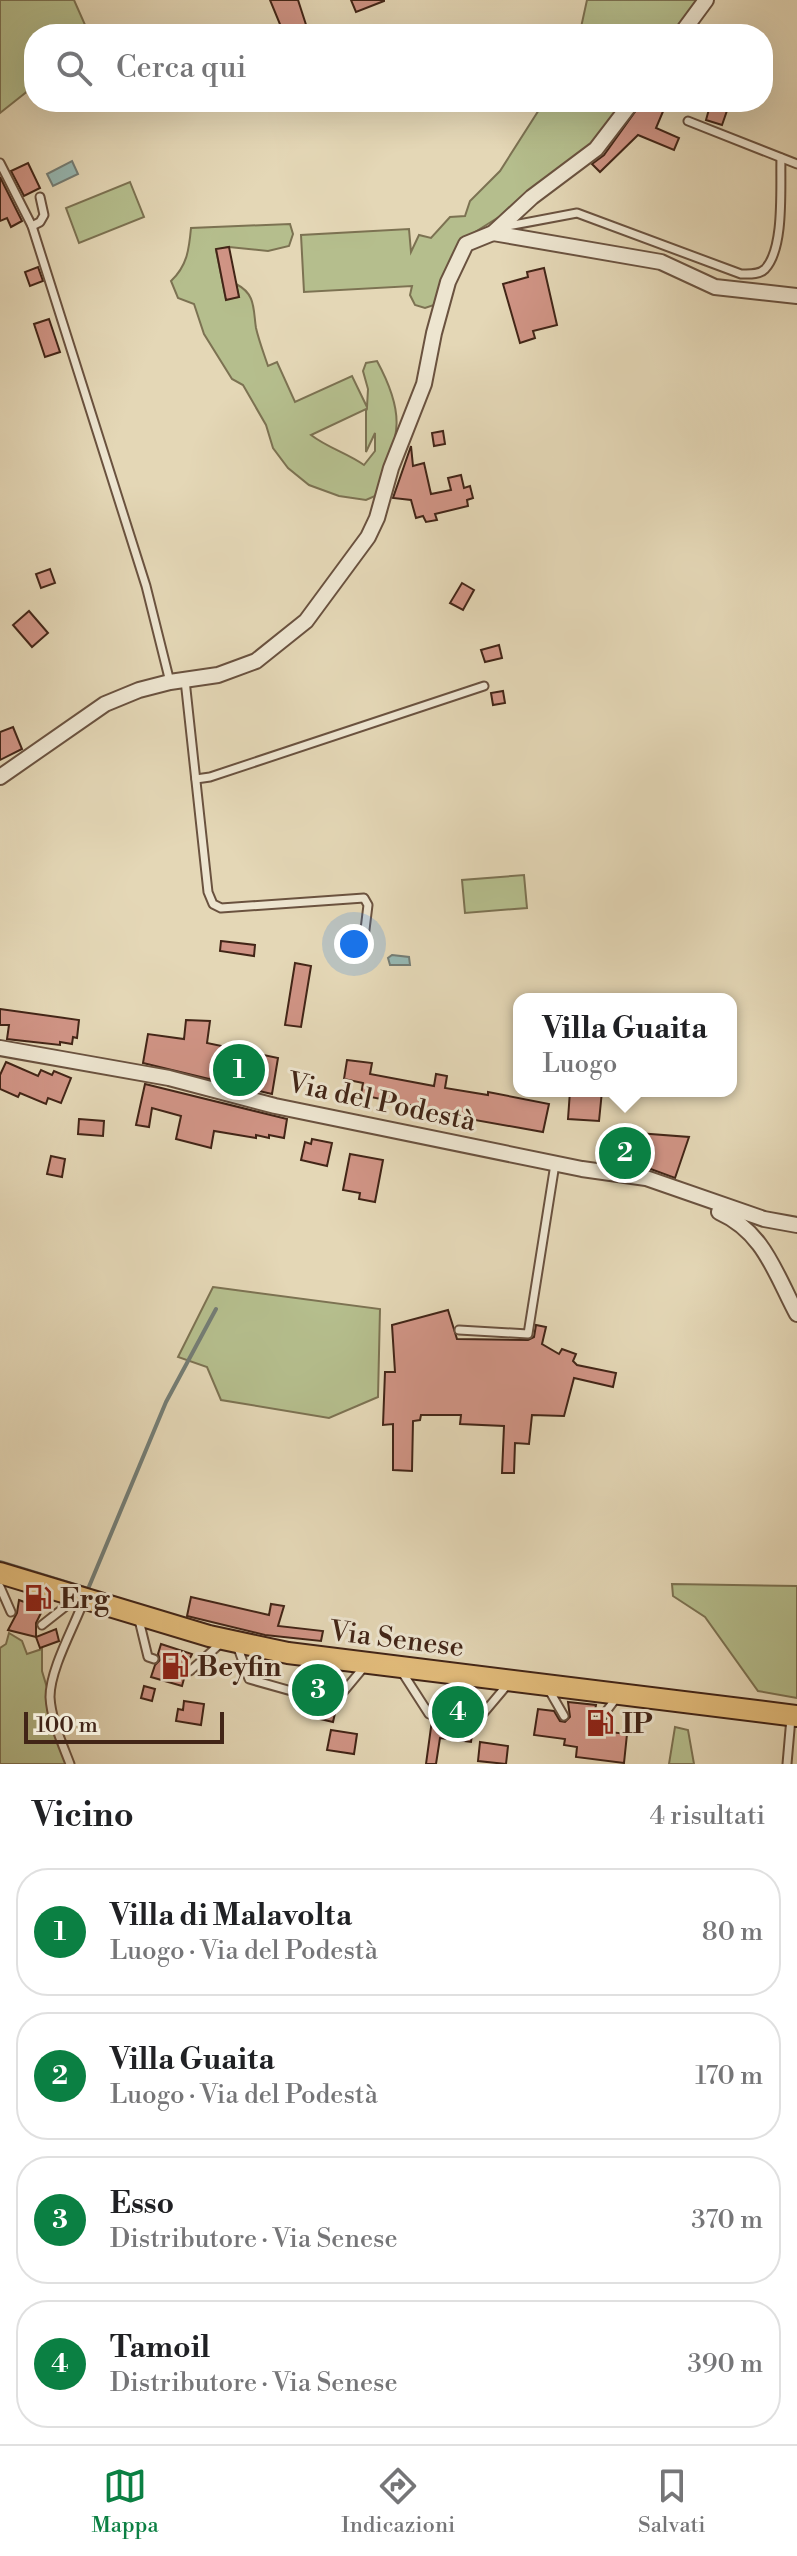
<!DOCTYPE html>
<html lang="it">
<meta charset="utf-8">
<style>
:root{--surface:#fff;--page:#f6f6f6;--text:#202124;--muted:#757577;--line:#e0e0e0;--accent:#0b8043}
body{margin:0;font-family:"Libre Bodoni",serif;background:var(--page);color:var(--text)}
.scale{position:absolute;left:24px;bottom:20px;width:200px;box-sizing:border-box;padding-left:8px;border:4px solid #422517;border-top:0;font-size:22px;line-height:28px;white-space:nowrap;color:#422517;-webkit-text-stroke:6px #ede5d0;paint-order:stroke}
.you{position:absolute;left:354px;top:944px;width:28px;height:28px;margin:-20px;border:6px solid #fff;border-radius:50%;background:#1a73e8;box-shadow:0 0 0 12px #1a73e833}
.badge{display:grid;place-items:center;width:52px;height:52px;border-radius:50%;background:var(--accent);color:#fff;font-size:26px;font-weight:700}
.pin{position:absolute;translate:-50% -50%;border:4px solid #fff;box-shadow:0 2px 8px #0006}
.popup{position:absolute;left:513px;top:993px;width:224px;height:104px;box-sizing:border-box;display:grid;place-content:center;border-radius:16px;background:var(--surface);filter:drop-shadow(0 2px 6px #0005);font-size:26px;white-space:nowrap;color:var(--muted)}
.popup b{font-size:30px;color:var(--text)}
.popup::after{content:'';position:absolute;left:50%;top:100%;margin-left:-16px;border:16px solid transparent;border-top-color:var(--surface)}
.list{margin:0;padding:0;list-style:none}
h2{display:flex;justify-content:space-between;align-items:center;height:104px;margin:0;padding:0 32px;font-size:34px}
h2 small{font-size:26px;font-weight:400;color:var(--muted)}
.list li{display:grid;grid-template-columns:52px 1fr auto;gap:24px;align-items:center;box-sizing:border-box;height:128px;margin:0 16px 16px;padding:0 16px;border:2px solid var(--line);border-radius:32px}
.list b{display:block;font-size:30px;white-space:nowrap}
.list p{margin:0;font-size:26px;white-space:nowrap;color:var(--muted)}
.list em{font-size:26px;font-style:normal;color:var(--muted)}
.icon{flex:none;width:44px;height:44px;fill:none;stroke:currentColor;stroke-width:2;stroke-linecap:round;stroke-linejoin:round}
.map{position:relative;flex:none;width:797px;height:1764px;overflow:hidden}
.search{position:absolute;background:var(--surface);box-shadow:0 8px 32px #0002;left:24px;right:24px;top:24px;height:88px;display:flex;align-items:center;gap:20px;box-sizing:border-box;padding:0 28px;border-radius:32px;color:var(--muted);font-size:30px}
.sheet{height:680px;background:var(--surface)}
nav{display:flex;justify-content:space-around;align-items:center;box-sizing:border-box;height:112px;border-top:2px solid var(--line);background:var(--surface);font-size:22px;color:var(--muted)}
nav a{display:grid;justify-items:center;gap:4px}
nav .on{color:var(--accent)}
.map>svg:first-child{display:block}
.green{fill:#b5be8d;stroke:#7c7252;stroke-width:2;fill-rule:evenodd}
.water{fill:#96b8b3;stroke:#747d75;stroke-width:2}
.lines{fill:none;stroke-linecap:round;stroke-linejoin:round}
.stream{stroke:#747d75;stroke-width:4}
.building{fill:#d09485;stroke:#422517;stroke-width:2}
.lane-casing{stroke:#6a523f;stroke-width:11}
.street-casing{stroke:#6a523f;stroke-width:18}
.primary-casing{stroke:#422517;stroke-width:24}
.lane{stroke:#ede5d0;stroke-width:7}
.street{stroke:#ede5d0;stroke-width:14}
.primary{stroke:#e2bc7b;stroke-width:20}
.labels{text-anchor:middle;stroke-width:6;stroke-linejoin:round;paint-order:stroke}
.street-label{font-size:28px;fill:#422517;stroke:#ede5d0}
.poi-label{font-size:28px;font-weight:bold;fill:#422517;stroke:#ede5d0;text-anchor:start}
</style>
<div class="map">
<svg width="797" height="1764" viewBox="0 0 797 1764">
<rect width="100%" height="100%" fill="#e4d7b6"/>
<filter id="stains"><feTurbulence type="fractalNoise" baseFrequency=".0025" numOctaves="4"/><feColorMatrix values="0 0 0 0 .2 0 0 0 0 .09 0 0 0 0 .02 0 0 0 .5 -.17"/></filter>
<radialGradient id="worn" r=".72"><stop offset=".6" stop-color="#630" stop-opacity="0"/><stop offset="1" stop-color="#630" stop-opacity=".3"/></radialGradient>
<!-- green -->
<g class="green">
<polygon points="0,0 74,0 86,27 74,34 34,34 34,86 0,113"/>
<polygon points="587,0 700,0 674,34 577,34 580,32"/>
<polygon points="544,102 622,102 598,139 502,215 472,234 455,250 437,304 425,308 415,305 410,295 412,286 304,292 301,235 409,229 411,252 419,235 431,238 450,217 465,216 470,201 500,171"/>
<polygon points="130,182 144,217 79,243 66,208"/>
<path d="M290,224L293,234L289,246L268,251L229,247L216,250L226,299L239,297L236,284C256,294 253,309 256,328C259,341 264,354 268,366L277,362L295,402L352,376L367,407L368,389L363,371L366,363L377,361C409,420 397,438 375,496L366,500L339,496L309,485L288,468L273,448L266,425L243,385L232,379L204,334L194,304L178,298L171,281C187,266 189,250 191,228ZM366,409V452L375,433V451L364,465C347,453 328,448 311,435Z"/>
<polygon points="524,875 527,908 465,913 462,880"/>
<polygon points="213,1287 380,1309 378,1397 329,1418 221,1400 207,1367 178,1357"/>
<polygon points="672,1584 797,1586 797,1698 758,1691 705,1617 673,1596"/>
<polygon points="9,1633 22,1641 27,1654 42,1649 42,1671 70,1764 0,1764 0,1648 6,1644"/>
<polygon points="675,1727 688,1730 694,1764 669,1764"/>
</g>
<!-- water -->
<g class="water">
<polygon points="72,161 78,174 53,186 47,174"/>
<polygon points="392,955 409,957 410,965 390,965 388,958"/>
</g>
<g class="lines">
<!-- stream -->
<polyline class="stream" points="0,1562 88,1589 166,1402 216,1309"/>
</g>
<!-- building -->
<g class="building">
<polygon points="270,0 298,0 309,34 284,34"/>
<polygon points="351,0 384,0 384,1 356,12"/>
<polygon points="642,102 667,102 656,128 679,138 674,150 638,135 600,172 592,164 604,155"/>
<polygon points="711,102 730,102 722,125 706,120"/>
<polygon points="28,163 40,188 24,196 11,171"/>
<polygon points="0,177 22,221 11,227 7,218 0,221"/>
<polygon points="229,247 239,297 226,300 216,249"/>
<polygon points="38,267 43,281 30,286 25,272"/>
<polygon points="544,268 557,325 533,331 535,338 520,343 503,284 528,277 527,272"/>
<polygon points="49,319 60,352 45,357 34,324"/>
<polygon points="443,431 445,444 434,446 432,433"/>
<polygon points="411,446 413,466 424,463 431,494 451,490 448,478 461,475 464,488 470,486 473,498 467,500 468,506 435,514 437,520 426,522 423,516 416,518 411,500 393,498"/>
<polygon points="50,569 55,583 41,588 36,574"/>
<polygon points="462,583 474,590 463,610 450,603"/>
<polygon points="29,611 48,633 32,647 13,625"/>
<polygon points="499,645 502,658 485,662 481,650"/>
<polygon points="503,691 505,703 493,705 491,693"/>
<polygon points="13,727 22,749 0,760 0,732"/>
<polygon points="221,941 255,945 254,956 220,951"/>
<polygon points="295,963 311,966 301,1027 285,1025"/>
<polygon points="0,1009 79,1020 77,1038 73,1037 72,1044 60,1042 60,1045 7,1039 9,1025 0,1025"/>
<polygon points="186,1020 210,1021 207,1043 278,1058 272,1094 143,1063 148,1034 184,1039"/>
<polygon points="347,1060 372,1063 370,1074 434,1086 436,1074 447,1076 445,1088 488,1095 488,1092 549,1104 543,1132 430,1112 430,1109 361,1095 363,1083 344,1079"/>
<polygon points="6,1062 38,1076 41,1070 52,1075 54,1071 71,1078 61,1103 48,1098 46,1104 20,1093 18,1097 0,1089 0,1075"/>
<polygon points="145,1084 287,1119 284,1138 269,1135 269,1138 256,1135 256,1138 214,1131 211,1148 176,1139 181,1116 152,1108 149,1127 136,1125"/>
<polygon points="570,1091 602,1091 599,1121 568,1119"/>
<polygon points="79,1119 104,1121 103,1136 78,1134"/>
<polygon points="611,1131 689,1137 675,1178 648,1168 610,1163"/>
<polygon points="312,1139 332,1143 327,1166 301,1160 305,1142 311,1144"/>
<polygon points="350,1154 383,1160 375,1202 359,1199 360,1193 343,1190"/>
<polygon points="51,1156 65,1159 62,1177 47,1174"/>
<polygon points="448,1310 457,1339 528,1340 534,1337 536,1325 546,1327 542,1344 559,1354 562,1349 576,1354 573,1361 577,1365 616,1373 613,1387 574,1378 564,1416 532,1415 529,1444 515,1443 514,1473 502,1473 504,1426 460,1424 461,1415 421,1415 420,1420 413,1421 412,1471 393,1470 393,1424 383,1425 385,1372 395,1372 392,1325"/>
<polygon points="191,1597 269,1615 271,1604 284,1606 278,1626 323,1631 321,1641 265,1635 187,1616"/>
<polygon points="19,1600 43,1609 36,1623 36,1637 8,1630 17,1613"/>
<polygon points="56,1629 59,1641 40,1648 36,1637"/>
<polygon points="161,1644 192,1654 184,1670 185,1675 182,1686 151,1677 155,1665 160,1660 158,1654"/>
<polygon points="144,1686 155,1689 152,1701 141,1698"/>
<polygon points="435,1697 476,1702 474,1714 470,1722 473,1728 471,1742 440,1738 436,1764 426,1764 432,1720 435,1714"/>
<polygon points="184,1701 204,1704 201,1725 176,1721 178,1709 183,1710"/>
<polygon points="568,1702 596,1705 593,1721 594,1730 627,1734 624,1763 576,1757 577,1747 564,1745 565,1739 534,1735 538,1709 554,1711 560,1721 565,1722 570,1717"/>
<polygon points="322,1706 336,1709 333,1722 320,1719"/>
<polygon points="331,1730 357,1734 354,1754 327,1750"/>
<polygon points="480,1742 508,1746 506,1764 478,1761"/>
</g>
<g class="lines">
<!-- lane casing -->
<g class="lane-casing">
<g id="lane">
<polyline points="688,121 797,164"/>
<polyline points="0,163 32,226 146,586 170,682"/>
<polyline points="32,226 40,222 44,215 40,197"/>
<path d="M503,227L577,213L741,274C749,274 759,275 765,269C785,248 780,186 781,158"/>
<polyline points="185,680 208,892 213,904 221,908 364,898 368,905 363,946"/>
<polyline points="196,779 210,777 484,686"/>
<polyline points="459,1330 528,1334 555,1164"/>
<polyline points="0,1587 11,1612"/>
<polyline points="139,1620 148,1657 154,1659"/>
<polyline points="42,1625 75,1599"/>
<polyline points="237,1645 249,1679 334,1703 364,1667"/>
<polyline points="190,1671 221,1643"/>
<polyline points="402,1672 429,1714"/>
<polyline points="549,1690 564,1716"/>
<polyline points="599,1721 617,1697"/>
<polyline points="476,1722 508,1684"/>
<path d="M70,1764C62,1743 51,1719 50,1697C50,1669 74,1627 84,1600"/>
<polyline points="787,1764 791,1718"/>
</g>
</g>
<!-- street casing -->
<g class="street-casing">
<g id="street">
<polyline points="681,34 706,0"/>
<polyline points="493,233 661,262 715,287 797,296"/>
<polyline points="0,777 105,704 139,690 170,682 218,675 256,661 306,621 368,537 377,518 391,468 424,384 434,333 448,282 466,244 493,233 532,197 596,149 632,102"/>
<polyline points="0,1048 169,1078 275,1106 582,1169 646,1178 764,1219 797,1225"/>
<path d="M719,1212C764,1232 775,1273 797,1314"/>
</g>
</g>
<!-- primary casing -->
<g class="primary-casing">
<polyline id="primary" points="0,1573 209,1636 288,1653 797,1716"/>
</g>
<!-- lane -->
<use href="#lane" class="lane"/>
<!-- street -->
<use href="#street" class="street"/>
<!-- primary -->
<use href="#primary" class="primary"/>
</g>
<!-- icons -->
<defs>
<g id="fuel-bare" transform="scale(2.16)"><path d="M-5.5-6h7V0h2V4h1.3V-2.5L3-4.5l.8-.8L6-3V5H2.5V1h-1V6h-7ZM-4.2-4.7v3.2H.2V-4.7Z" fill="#8f2418" stroke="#ede5d0" stroke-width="2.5" paint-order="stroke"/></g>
</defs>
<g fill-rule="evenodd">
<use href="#fuel-bare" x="38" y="1598"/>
<use href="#fuel-bare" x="175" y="1666"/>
<use href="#fuel-bare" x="600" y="1723"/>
</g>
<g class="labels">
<!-- street labels -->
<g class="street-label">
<text transform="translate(382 1101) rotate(12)" y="10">Via del Podestà</text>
<text transform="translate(397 1638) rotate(7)" y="10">Via Senese</text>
</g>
<!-- poi labels -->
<g class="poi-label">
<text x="60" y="1608">Erg</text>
<text x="197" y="1676">Beyfin</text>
<text x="622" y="1733">IP</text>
</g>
</g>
<rect width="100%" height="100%" filter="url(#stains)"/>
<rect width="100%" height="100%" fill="url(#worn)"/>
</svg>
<div class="scale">100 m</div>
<div class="you"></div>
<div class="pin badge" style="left:239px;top:1070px">1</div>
<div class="pin badge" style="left:625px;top:1153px">2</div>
<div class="popup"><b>Villa Guaita</b>Luogo</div>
<div class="pin badge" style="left:318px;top:1690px">3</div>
<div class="pin badge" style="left:458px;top:1712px">4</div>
<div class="search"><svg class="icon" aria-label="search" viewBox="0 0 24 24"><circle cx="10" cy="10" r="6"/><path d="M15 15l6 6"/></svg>Cerca qui</div>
</div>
<section class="sheet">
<h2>Vicino<small>4 risultati</small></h2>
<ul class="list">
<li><span class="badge">1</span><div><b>Villa di Malavolta</b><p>Luogo · Via del Podestà</p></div><em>80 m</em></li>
<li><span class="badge">2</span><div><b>Villa Guaita</b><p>Luogo · Via del Podestà</p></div><em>170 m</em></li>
<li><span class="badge">3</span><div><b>Esso</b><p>Distributore · Via Senese</p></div><em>370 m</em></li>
<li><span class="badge">4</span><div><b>Tamoil</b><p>Distributore · Via Senese</p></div><em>390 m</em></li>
</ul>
</section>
<nav>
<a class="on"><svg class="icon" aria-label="map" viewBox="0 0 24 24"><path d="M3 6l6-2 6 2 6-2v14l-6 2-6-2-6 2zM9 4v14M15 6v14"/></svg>Mappa</a>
<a><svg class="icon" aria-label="directions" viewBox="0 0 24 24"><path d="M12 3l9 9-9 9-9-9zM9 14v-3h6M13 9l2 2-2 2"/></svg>Indicazioni</a>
<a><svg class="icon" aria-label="saved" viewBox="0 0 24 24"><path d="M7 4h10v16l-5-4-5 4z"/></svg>Salvati</a>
</nav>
